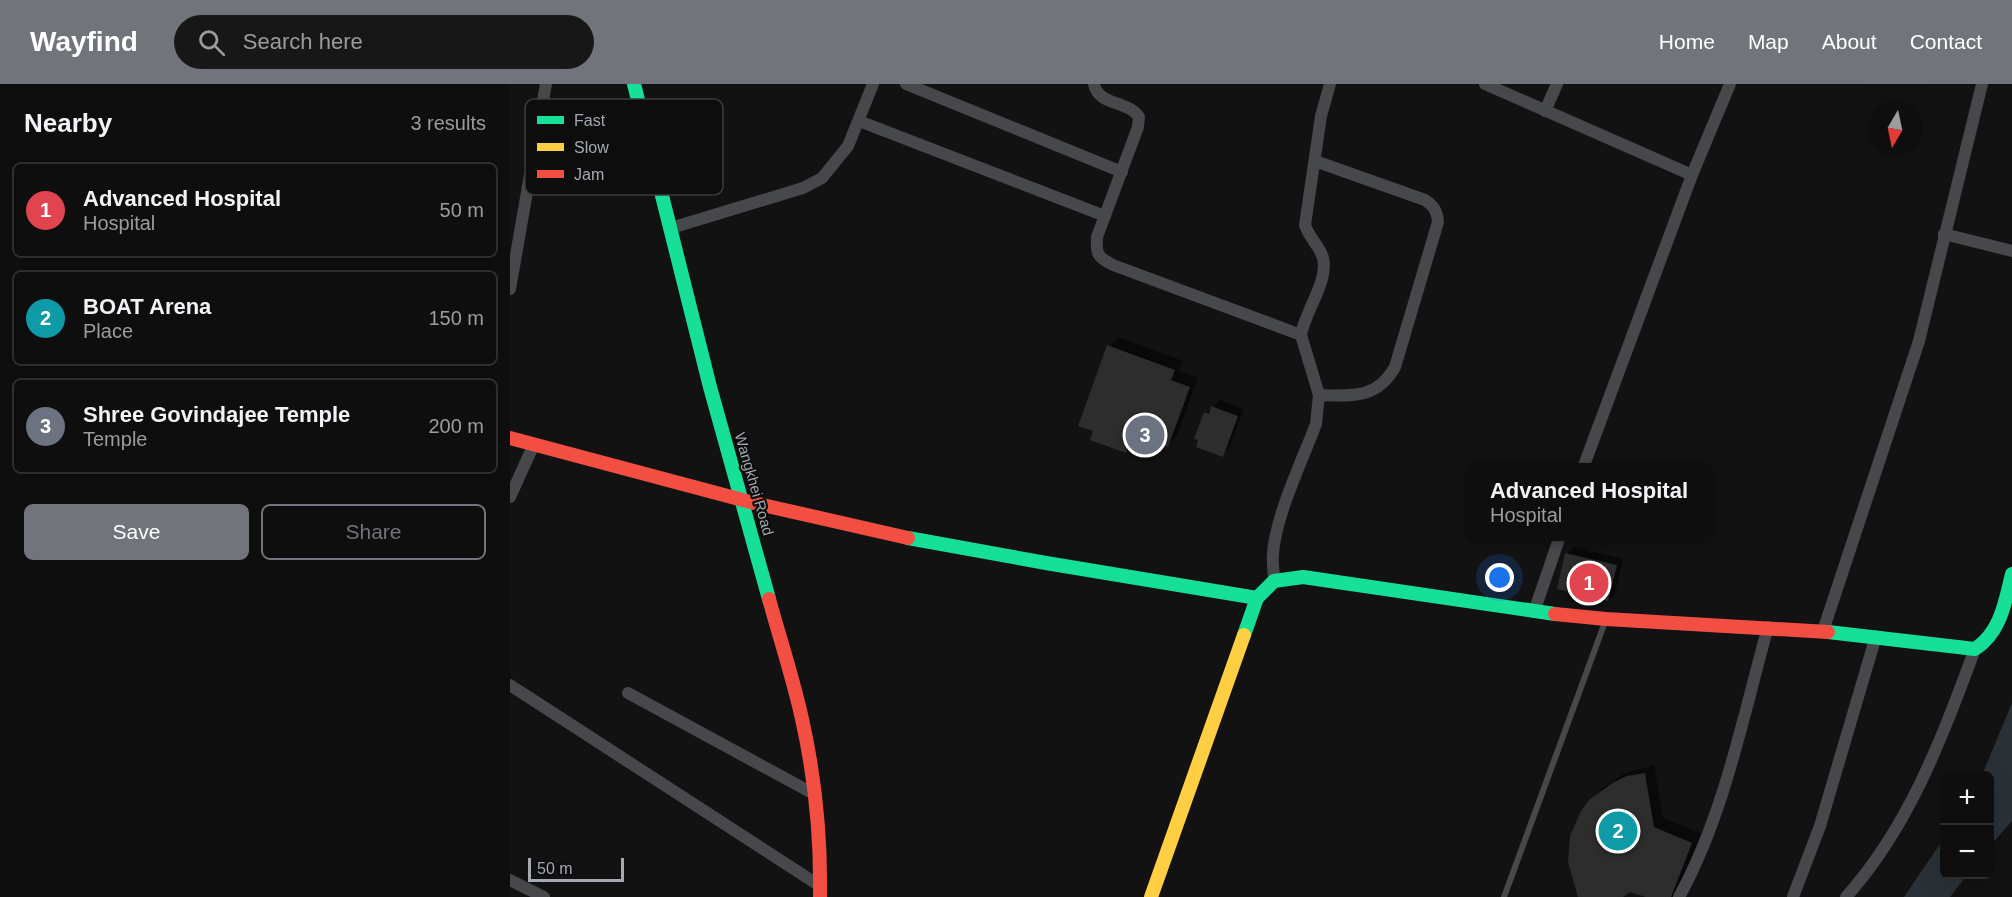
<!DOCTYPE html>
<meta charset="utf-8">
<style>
:root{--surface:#0e0e0e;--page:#171717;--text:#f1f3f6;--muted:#9b9c9e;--line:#2e2e2e;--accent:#71747a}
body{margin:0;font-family:Arial,sans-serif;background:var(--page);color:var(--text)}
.controls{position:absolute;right:18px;bottom:18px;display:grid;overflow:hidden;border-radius:9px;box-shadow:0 6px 24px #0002}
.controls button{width:54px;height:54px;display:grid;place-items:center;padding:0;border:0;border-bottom:2px solid var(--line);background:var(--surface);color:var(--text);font:30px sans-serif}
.compass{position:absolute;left:1358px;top:18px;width:54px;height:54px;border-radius:50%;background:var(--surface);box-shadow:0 6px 24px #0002;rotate:189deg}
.scale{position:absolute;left:18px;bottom:15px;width:96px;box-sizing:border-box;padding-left:6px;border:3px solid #a4a9b2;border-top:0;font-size:16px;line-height:21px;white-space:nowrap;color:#a4a9b2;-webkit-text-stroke:4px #0d0d0e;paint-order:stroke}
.you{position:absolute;left:990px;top:494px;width:21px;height:21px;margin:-15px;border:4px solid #fff;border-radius:50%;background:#1a73e8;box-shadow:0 0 0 9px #1a73e833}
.badge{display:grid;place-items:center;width:39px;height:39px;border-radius:50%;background:var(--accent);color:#fff;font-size:20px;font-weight:700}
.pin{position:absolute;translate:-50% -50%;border:3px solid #fff;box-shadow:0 2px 6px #0006}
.popup{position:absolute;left:956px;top:379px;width:246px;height:78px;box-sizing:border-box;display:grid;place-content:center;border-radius:9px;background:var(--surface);filter:drop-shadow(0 2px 4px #0005);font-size:20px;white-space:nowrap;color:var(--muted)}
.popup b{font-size:22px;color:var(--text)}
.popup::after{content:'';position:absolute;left:50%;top:100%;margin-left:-12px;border:12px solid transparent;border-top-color:var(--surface)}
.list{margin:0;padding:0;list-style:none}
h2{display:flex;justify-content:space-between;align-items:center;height:78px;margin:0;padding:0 24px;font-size:26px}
h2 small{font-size:20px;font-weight:400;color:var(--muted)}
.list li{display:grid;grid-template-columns:39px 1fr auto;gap:18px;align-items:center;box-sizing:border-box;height:96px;margin:0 12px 12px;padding:0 12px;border:2px solid var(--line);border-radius:9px}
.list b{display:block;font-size:22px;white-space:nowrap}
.list p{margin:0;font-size:20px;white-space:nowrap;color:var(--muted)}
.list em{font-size:20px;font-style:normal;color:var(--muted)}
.actions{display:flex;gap:12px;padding:18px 24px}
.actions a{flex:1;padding:14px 0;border:2px solid var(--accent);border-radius:9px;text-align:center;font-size:21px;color:var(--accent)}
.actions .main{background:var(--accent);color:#fff}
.icon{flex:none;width:33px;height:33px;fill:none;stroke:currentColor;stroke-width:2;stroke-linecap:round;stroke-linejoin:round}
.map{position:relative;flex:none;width:1502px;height:813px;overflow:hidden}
header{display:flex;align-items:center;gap:36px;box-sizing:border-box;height:84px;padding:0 30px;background:var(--accent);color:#fff}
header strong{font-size:28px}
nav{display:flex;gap:33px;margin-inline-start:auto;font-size:21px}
.search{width:420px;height:54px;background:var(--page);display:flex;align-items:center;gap:15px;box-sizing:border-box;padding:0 21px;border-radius:33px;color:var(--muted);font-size:22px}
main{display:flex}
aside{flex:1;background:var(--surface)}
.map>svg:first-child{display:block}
.water{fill:#2a3136}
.shadow{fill:#0007}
.building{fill:#2d2d2e}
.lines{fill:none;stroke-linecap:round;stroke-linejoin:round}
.lane{stroke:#46484b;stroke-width:6}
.street{stroke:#46484b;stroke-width:12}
.fast{stroke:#16e098;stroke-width:14}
.slow{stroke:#ffcf43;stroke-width:14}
.jam{stroke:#f24e42;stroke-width:14}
.labels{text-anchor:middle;stroke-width:4.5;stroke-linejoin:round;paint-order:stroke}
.street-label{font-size:15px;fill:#a4a9b2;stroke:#0d0d0e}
.key{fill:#0d0d0e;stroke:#3a3c3f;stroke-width:1.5}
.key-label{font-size:16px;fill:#a4a9b2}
</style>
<header>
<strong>Wayfind</strong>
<div class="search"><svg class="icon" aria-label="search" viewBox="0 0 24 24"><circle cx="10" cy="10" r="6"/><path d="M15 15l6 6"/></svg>Search here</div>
<nav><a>Home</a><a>Map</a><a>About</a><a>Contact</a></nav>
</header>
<main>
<aside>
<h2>Nearby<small>3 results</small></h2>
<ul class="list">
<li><span class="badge" style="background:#e0444e">1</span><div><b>Advanced Hospital</b><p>Hospital</p></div><em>50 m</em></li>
<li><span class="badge" style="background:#0f9aa8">2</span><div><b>BOAT Arena</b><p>Place</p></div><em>150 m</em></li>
<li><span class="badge" style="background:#6b7280">3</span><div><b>Shree Govindajee Temple</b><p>Temple</p></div><em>200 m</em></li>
</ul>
<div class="actions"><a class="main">Save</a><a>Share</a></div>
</aside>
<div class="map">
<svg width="1502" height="813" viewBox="0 0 1502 813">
<rect width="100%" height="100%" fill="#121212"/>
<!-- water -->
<g class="water">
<polygon points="1502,619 1502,737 1480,762 1480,692 1472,691"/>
<polygon points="1434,754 1434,790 1457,791 1440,813 1394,813"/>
</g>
<!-- shadow -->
<g class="shadow">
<polygon points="608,253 673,277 669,287 688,293 667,352 657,361 643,356 635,364 623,360 616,367 599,262"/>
<polygon points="710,316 734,325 719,364 712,371 696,329"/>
<polygon points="1064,463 1113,475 1105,509 1098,516 1057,470"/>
<polygon points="1144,681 1153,734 1191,749 1167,809 1164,813 1141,813 1120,806 1111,813 1070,813 1081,716 1091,705 1115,689"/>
</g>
<!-- building -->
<g class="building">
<polygon points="597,261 665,286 661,296 680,303 658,363 639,356 635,366 619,360 616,369 580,356 583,347 568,342"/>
<polygon points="701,322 728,332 713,373 686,363 688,356 684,355 694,328 699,330"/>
<polygon points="1055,469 1107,481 1098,517 1047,505"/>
<polygon points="1135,689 1144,743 1182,759 1161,813 1136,813 1120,808 1113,813 1068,813 1058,778 1060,752 1071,727 1080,715 1104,698 1117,692"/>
</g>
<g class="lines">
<!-- lane -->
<polyline class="lane" points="994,813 1095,538"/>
<!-- street -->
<g class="street">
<polyline points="396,0 612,88"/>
<path d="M584,0C588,22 618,16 629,33L628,43L587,153C586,170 587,173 603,181L791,251"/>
<polyline points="975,0 1182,91"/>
<polyline points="1035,27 1047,0"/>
<polyline points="349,37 595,132"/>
<path d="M805,77L915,116C924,122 927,127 928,138L885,283C867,315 842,312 809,311"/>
<polyline points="161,144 293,104 312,94 338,62 363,0"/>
<polyline points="1434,150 1502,167"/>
<polyline points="0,205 36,0"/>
<polyline points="1073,384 1182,91 1220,0"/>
<polyline points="0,413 24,360"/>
<path d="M764,497C764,488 762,478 763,469C766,431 792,377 806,340L809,311L791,251C795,227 819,197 813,174C810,162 799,154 795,141L811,32L820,0"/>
<polyline points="1024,528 1050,452"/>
<polyline points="1313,547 1409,257 1472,0"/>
<polyline points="0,601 310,802"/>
<polyline points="118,609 304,710"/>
<polyline points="0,796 34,813"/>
<path d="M1169,813C1214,732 1233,632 1258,543"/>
<polyline points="1283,813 1310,742 1366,552"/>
<path d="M1336,813C1400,742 1432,653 1465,565"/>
</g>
<!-- fast -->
<g class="fast">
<polyline points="124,0 200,303 259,515"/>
<polyline points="398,454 536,479 747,514"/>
<path d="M1318,548L1465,565C1491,548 1495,518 1502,490"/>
<polyline points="734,551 747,514 764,497 793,493 1045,530"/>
</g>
<!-- slow -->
<polyline class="slow" points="641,813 734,551"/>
<!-- jam -->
<g class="jam">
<polyline points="0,354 244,419 398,454"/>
<path d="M259,515C270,555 283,594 292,635C305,693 311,753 310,813"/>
<polyline points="1045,530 1096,535 1318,548"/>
</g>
</g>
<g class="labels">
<!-- street labels -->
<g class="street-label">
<text transform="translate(244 400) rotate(74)" y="5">Wangkhei Road</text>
</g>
</g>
<!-- legend -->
<rect x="15" y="15" width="198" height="96" rx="9" class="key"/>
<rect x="27" y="32" width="27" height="8" fill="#16e098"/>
<rect x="27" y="59" width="27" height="8" fill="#ffcf43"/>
<rect x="27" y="86" width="27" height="8" fill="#f24e42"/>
<g class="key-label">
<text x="64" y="42">Fast</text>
<text x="64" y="69">Slow</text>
<text x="64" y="96">Jam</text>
</g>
</svg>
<div class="controls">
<button>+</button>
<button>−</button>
</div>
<svg class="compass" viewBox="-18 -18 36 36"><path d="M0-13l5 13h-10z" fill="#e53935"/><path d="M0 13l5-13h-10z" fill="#9b9c9e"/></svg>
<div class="scale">50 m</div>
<div class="you"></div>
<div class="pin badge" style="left:1079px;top:499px;background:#e0444e">1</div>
<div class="popup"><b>Advanced Hospital</b>Hospital</div>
<div class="pin badge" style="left:1108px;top:747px;background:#0f9aa8">2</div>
<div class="pin badge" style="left:635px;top:351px;background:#6b7280">3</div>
</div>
</main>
